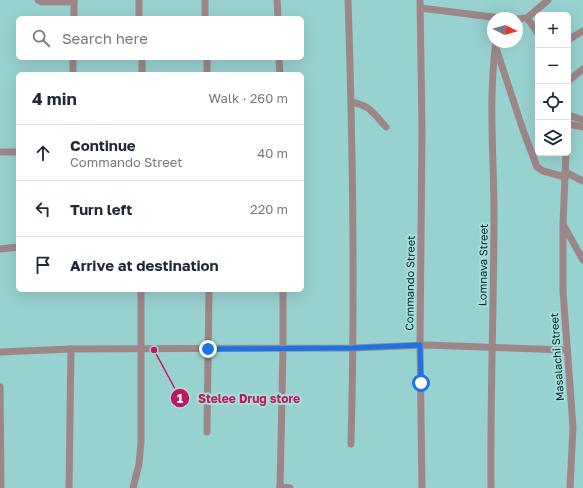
<!DOCTYPE html>
<meta charset="utf-8">
<style>
:root{--surface:#fff;--page:#f2f2f3;--text:#1f2937;--muted:#747a83;--line:#e0e1e3}
body{margin:0;font-family:"Golos Text",sans-serif;background:var(--page);color:var(--text)}
.controls{position:absolute;right:12px;top:12px;display:grid;overflow:hidden;border-radius:6px;box-shadow:0 4px 16px #0002}
.controls button{width:36px;height:36px;display:grid;place-items:center;padding:0;border:0;border-bottom:1px solid var(--line);background:var(--surface);color:var(--text);font:20px sans-serif}
.compass{position:absolute;left:487px;top:12px;width:36px;height:36px;border-radius:50%;background:var(--surface);box-shadow:0 4px 16px #0002;rotate:95deg}
.stop{position:absolute;width:12px;height:12px;margin:-9px;border:3px solid #1a73e8;border-radius:50%;background:#fff}
.stop.end{background:#1a73e8;border-color:#fff;box-shadow:0 1px 4px #0008}
.list{margin:0;padding:0;list-style:none}
h2{display:flex;justify-content:space-between;align-items:center;height:52px;margin:0;padding:0 16px;font-size:17px}
h2 small{font-size:13px;font-weight:400;color:var(--muted)}
.list li{display:grid;grid-template-columns:26px 1fr auto;gap:12px;align-items:center;box-sizing:border-box;height:56px;padding:0 16px;border-top:1px solid var(--line)}
.list b{display:block;font-size:15px;white-space:nowrap}
.list p{margin:0;font-size:13px;white-space:nowrap;color:var(--muted)}
.list em{font-size:13px;font-style:normal;color:var(--muted)}
.icon{flex:none;width:22px;height:22px;fill:none;stroke:currentColor;stroke-width:2;stroke-linecap:round;stroke-linejoin:round}
.map{position:relative;flex:none;width:583px;height:488px;overflow:hidden}
.search{position:absolute;background:var(--surface);box-shadow:0 4px 16px #0002;left:16px;top:16px;width:288px;height:44px;display:flex;align-items:center;gap:10px;box-sizing:border-box;padding:0 14px;border-radius:6px;color:var(--muted);font-size:15px}
.panel{position:absolute;background:var(--surface);box-shadow:0 4px 16px #0002;left:16px;top:72px;width:288px;height:220px;border-radius:6px}
.map>svg:first-child{display:block}
.lines{fill:none;stroke-linecap:round;stroke-linejoin:round}
.minor{stroke:#9c8688;stroke-width:7}
.route{stroke:#1a73e8;stroke-width:5}
.labels{text-anchor:middle;stroke-width:4;stroke-linejoin:round;paint-order:stroke}
.street-label{font-size:11px;fill:#0c2424;stroke:#a4dfdd}
.leader{fill:none;stroke:#c2185b;stroke-width:1.5}
.callout-dot{fill:#c2185b;stroke:#a4dfdd;stroke-width:1.5}
.mark-label{font-size:12px;text-anchor:middle;font-weight:bold;fill:#fff}
.callout-label{font-size:12px;text-anchor:middle;font-weight:bold;fill:#c2185b;stroke:#a4dfdd;stroke-width:4;stroke-linejoin:round;paint-order:stroke}
</style>
<div class="map">
<svg width="583" height="488" viewBox="0 0 583 488">
<rect width="100%" height="100%" fill="#97d1d0"/>
<g class="lines">
<!-- minor -->
<g class="minor">
<polyline points="38,0 42,2 74,2"/>
<polyline points="74,0 74,18"/>
<polyline points="139,0 139,18"/>
<polyline points="205,0 205,18"/>
<polyline points="277,0 278,18"/>
<path d="M348,0C353,148 355,296 351,444"/>
<polyline points="420,0 422,130 420,345 422,488"/>
<polyline points="421,8 500,18"/>
<polyline points="527,18 538,33"/>
<polyline points="517,19 527,18 548,0"/>
<polyline points="568,40 583,31"/>
<polyline points="496,48 523,130 537,167 543,171 565,177"/>
<polyline points="207,58 207,74"/>
<polyline points="279,58 280,74"/>
<polyline points="73,74 73,58"/>
<polyline points="142,74 142,58"/>
<polyline points="568,81 583,69"/>
<path d="M351,102C370,105 374,114 386,127"/>
<polyline points="568,115 583,120"/>
<polyline points="568,124 583,127"/>
<polyline points="0,152 18,152"/>
<polyline points="566,153 563,224 563,291 573,427 570,488"/>
<polyline points="565,172 583,181"/>
<polyline points="564,226 583,260"/>
<polyline points="0,249 18,247"/>
<polyline points="0,352 71,349 353,348 427,345 567,350"/>
<polyline points="0,387 1,488"/>
<polyline points="207,432 209,290"/>
<polyline points="280,487 290,488"/>
<polyline points="69,488 71,349"/>
<polyline points="133,488 139,464 141,442 141,290"/>
<polyline points="280,488 283,349 283,290"/>
<path d="M491,488C490,397 494,306 494,215C494,157 488,99 496,42"/>
</g>
</g>
<g class="lines">
<!-- route -->
<polyline class="route" points="208,349 353,348 420,345 421,383"/>
</g>
<g class="labels">
<!-- street labels -->
<g class="street-label">
<text transform="translate(483 265) rotate(-89)" y="4">Lomnava Street</text>
<text transform="translate(410 283) rotate(-89)" y="4">Commando Street</text>
<text transform="translate(557 357) rotate(-94)" y="4">Masalachi Street</text>
</g>
</g>
<!-- callouts -->
<path class="leader" d="M154 350L180 398"/>
<g class="callout-dot">
<circle cx="154" cy="350" r="4"/>
<circle cx="180" cy="398" r="10"/>
</g>
<g class="mark-label">
<text x="180" y="403">1</text>
</g>
<g class="callout-label">
<text x="249" y="403">Stelee Drug store</text>
</g>
</svg>
<div class="controls">
<button>+</button>
<button>−</button>
<button><svg class="icon" aria-label="locate" viewBox="0 0 24 24"><circle cx="12" cy="12" r="6"/><path d="M12 2v4M12 18v4M2 12h4M18 12h4"/></svg></button>
<button><svg class="icon" aria-label="layers" viewBox="0 0 24 24"><path d="M12 4l9 5-9 5-9-5zM3 14l9 5 9-5"/></svg></button>
</div>
<svg class="compass" viewBox="-18 -18 36 36"><path d="M0-13l5 13h-10z" fill="#e53935"/><path d="M0 13l5-13h-10z" fill="#747a83"/></svg>
<div class="stop" style="left:421px;top:383px"></div>
<div class="stop end" style="left:208px;top:349px"></div>
<div class="search"><svg class="icon" aria-label="search" viewBox="0 0 24 24"><circle cx="10" cy="10" r="6"/><path d="M15 15l6 6"/></svg>Search here</div>
<section class="panel">
<h2>4 min<small>Walk · 260 m</small></h2>
<ul class="list">
<li><svg class="icon" aria-label="ahead" viewBox="0 0 24 24"><path d="M12 20V5M6 11l6-6 6 6"/></svg><div><b>Continue</b><p>Commando Street</p></div><em>40 m</em></li>
<li><svg class="icon" aria-label="left" viewBox="0 0 24 24"><path d="M17 20v-9H6M10 6l-5 5 5 5"/></svg><div><b>Turn left</b></div><em>220 m</em></li>
<li><svg class="icon" aria-label="arrive" viewBox="0 0 24 24"><path d="M6 21V4h12l-3 4 3 4H6"/></svg><div><b>Arrive at destination</b></div></li>
</ul>
</section>
</div>
